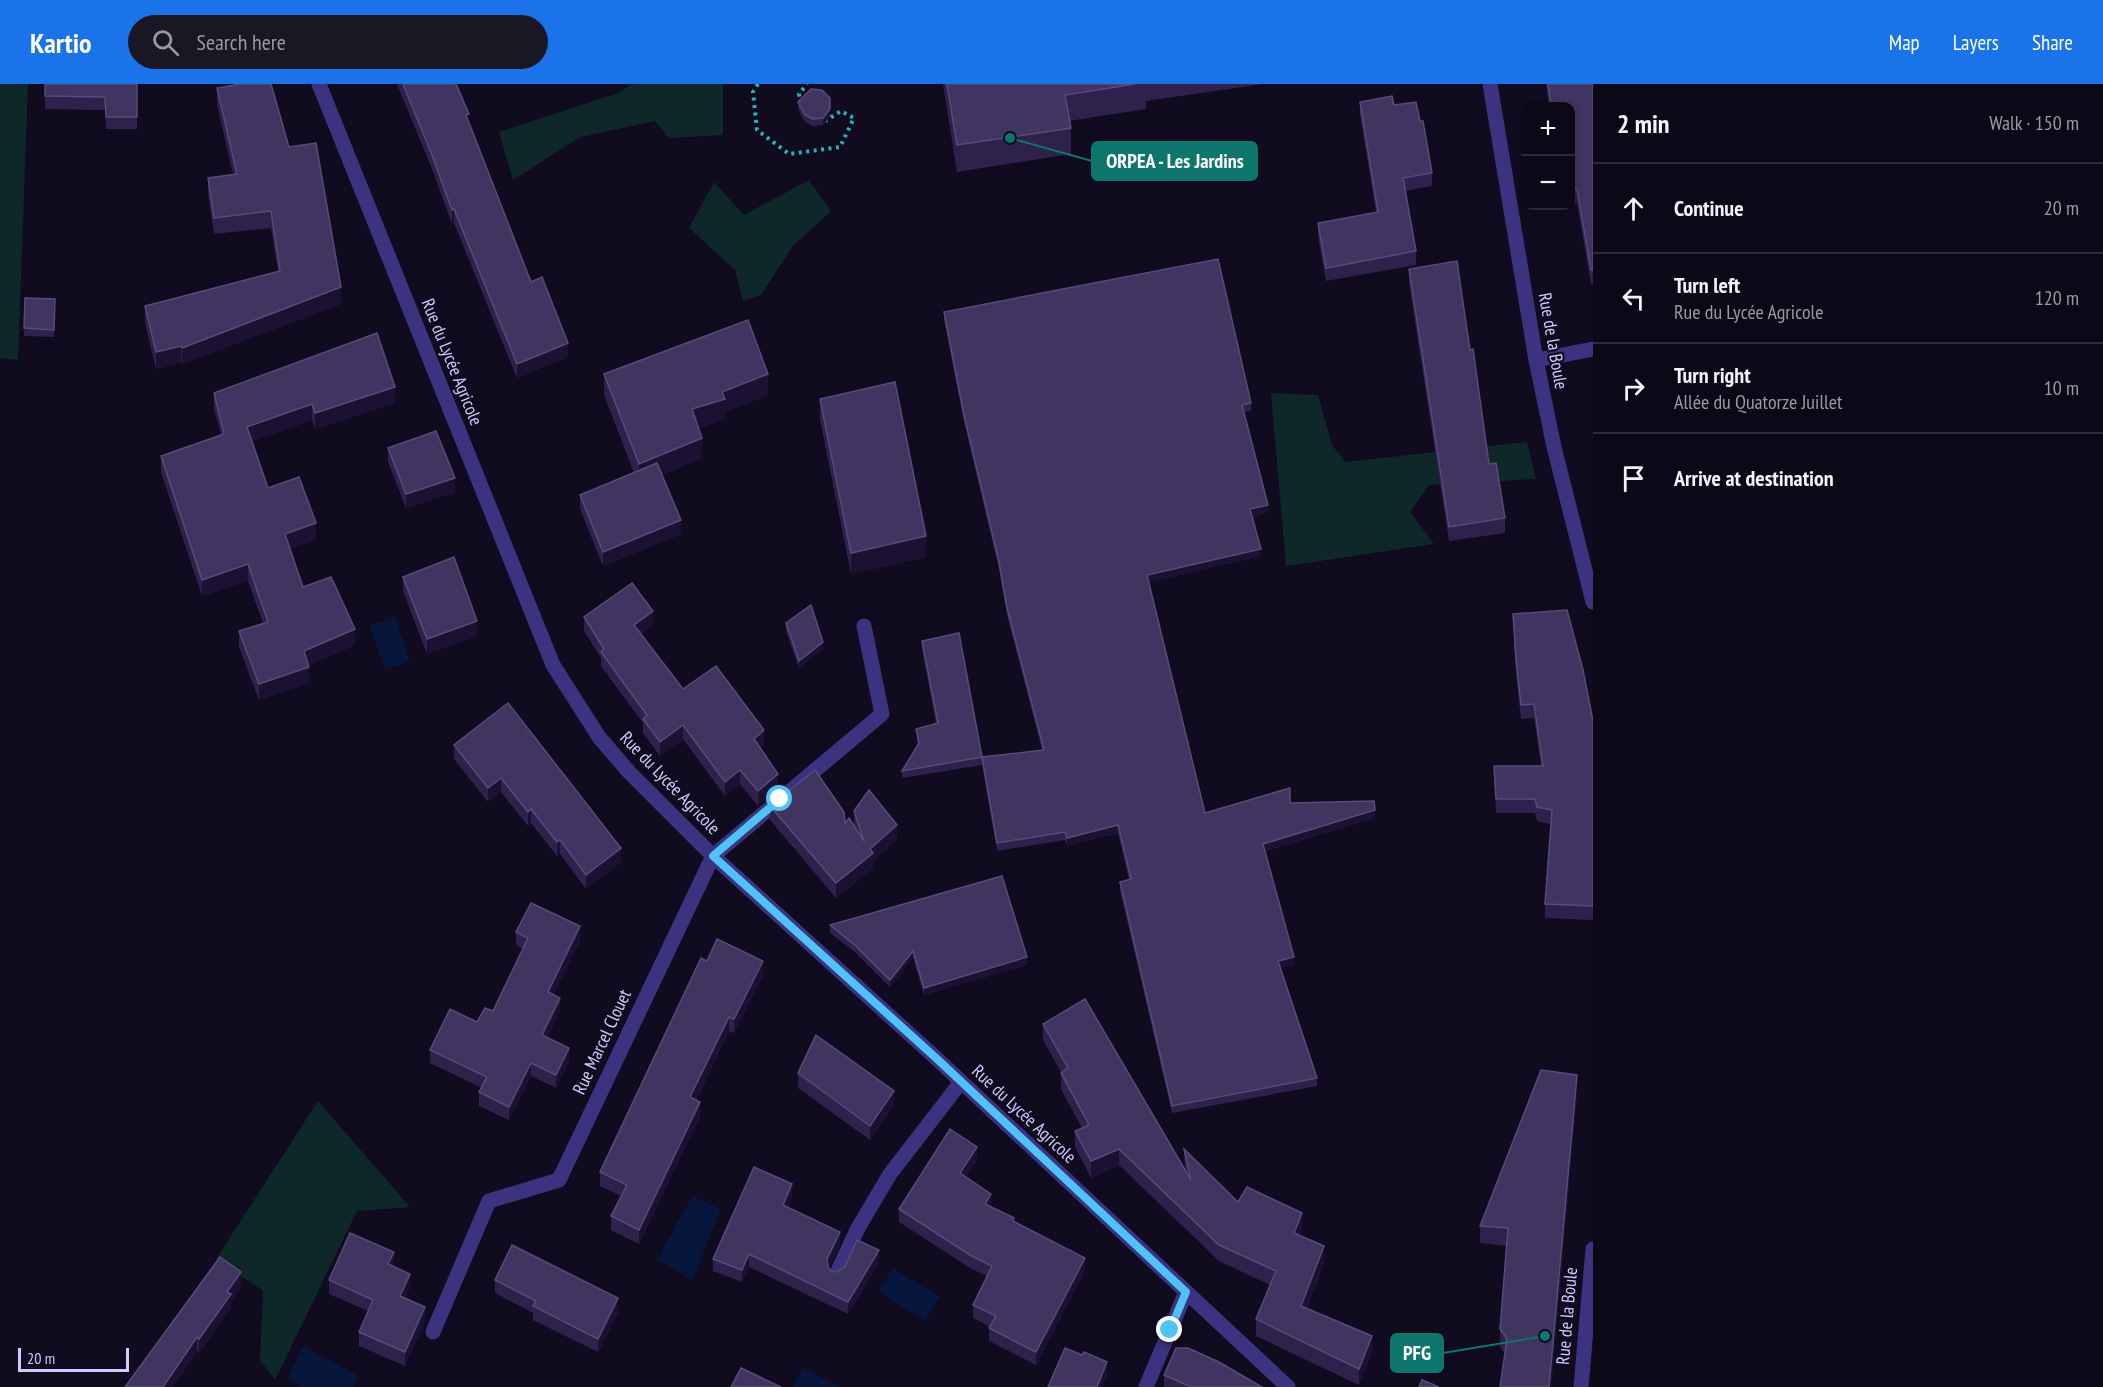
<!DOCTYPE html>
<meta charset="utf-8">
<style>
:root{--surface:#0c0817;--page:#1a1624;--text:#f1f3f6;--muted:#9a9aa1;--line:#2c2936;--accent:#1a73e8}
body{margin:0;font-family:"PT Sans Narrow",sans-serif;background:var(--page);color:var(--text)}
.controls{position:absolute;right:18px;top:18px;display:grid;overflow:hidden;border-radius:12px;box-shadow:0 3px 9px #0003}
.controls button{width:54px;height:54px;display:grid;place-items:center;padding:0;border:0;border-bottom:2px solid var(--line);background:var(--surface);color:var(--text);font:30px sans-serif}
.scale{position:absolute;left:18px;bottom:15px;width:111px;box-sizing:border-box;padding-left:6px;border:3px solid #d3c8ff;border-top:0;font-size:16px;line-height:21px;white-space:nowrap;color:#d3c8ff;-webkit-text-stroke:4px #100b1f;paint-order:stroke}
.stop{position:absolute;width:18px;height:18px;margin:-14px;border:4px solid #4fc3f7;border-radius:50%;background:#fff}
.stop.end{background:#4fc3f7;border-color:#fff;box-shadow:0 2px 6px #0008}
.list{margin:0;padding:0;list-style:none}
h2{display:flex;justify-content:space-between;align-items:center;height:78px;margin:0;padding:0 24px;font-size:26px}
h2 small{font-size:20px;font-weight:400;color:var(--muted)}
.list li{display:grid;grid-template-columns:39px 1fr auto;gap:18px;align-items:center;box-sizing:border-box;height:90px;padding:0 24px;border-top:2px solid var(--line)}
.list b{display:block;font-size:22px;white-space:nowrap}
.list p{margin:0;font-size:20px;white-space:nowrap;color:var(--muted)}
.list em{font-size:20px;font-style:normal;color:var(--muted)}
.icon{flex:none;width:33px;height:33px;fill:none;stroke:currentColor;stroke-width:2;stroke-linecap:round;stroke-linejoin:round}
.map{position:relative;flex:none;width:1593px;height:1303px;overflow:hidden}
header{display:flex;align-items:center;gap:36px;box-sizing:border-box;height:84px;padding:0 30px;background:var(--accent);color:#fff}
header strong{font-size:28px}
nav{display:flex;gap:33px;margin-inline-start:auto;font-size:21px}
.search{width:420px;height:54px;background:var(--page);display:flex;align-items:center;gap:15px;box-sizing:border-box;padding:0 21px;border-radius:33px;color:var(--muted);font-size:22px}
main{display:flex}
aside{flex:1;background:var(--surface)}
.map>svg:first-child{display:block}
.green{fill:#0e2829}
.water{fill:#06163c}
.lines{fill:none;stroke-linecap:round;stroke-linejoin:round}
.path{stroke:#27b3b5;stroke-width:4;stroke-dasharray:3 4.5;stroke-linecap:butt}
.minor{stroke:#3c3380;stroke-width:15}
.wall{fill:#2e224d}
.shaded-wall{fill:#1b1233}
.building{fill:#403460;stroke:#574b79;stroke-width:1.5}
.route{stroke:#4fc3f7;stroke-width:8}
.labels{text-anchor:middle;stroke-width:4.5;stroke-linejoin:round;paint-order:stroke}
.street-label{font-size:18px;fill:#d3c8ff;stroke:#100b1f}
.leader{fill:none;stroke:#0f766e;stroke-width:2}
.callout-dot{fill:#0f766e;stroke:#100b1f;stroke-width:2}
.callout{fill:#0f766e;stroke:#0f766e;stroke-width:2}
.callout-label{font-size:20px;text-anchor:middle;font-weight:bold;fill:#fff}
</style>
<header>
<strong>Kartio</strong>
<div class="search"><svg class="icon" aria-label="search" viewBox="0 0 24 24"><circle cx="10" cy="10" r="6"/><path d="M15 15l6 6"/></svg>Search here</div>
<nav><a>Map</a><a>Layers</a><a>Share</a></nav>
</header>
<main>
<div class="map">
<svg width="1593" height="1303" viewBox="0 0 1593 1303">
<rect width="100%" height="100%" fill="#100b1f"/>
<!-- green -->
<g class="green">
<polygon points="0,0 28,0 18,276 0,274"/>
<polygon points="632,0 723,0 723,51 669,54 655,37 580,53 513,96 499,48 618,9"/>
<polygon points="809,96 831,127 792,163 761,211 743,217 735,186 689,144 714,98 744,131"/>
<polygon points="1271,309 1318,311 1332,361 1345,378 1527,358 1536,395 1429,401 1410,428 1434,460 1286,482"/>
<polygon points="318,1017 410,1123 357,1127 275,1296 260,1276 263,1207 216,1175"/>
</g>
<!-- water -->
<g class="water">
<polygon points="394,532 410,577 386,586 369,542"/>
<polygon points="692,1112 721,1125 692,1196 657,1176"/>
<polygon points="893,1184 940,1213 925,1237 878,1207"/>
<polygon points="303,1262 359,1292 353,1303 302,1303 287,1295"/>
<polygon points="803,1284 841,1303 793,1303"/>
</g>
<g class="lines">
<!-- path -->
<g class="path">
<polyline points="758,0 753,8 757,46 789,70 840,63 854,34 841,27 825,37"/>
<polyline points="801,20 799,10 807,0"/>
</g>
<!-- minor -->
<g class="minor">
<polyline points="319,0 553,581 599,653 629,688 713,772 936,974 1288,1303"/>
<polyline points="1490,0 1536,276 1554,363 1593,518"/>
<polyline points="1536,276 1593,265"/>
<polyline points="836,1191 858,1144 890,1090 961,998"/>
<polyline points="433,1248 489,1117 559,1096 713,772 882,630 864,542"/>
<polyline points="1146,1303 1186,1208"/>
<polyline points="1581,1303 1593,1165"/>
</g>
</g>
<!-- wall -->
<g class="wall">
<polygon points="45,0 137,0 137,45 106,45 105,26 45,25"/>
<polygon points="397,0 456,0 469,38 531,198 568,273 517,294 454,139 452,140 432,85"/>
<polygon points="943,0 1263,0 1146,17 1146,25 1069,37 1071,44 1071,70 957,88"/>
<polygon points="1546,0 1593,0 1593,200 1591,200 1577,119 1570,120 1570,22 1549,22"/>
<polygon points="217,4 289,63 341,220 182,280 181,278 156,285 145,239 145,222 278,187 271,144 214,150 208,110 208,94 233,90 217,21"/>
<polygon points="798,18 830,33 823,41 813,42 805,38 798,25"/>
<polygon points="1360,18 1394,21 1420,37 1432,89 1432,102 1405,107 1416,167 1416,181 1326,197 1318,153 1318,139 1376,128 1360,31"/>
<polygon points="1409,185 1470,266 1489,380 1505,434 1505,449 1449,457 1409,199"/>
<polygon points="25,214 55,215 54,253 24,252"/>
<polygon points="944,228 1251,319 1251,327 1243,328 1268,428 1252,433 1261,472 1149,498 1205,729 1290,719 1375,734 1265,767 1294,881 1280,884 1317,994 1317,1002 1172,1029 1120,806 1120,798 1129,796 1118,749 1067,762 1065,756 997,767 982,681 902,694 902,687 918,661 916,645 936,640 922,565 922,557 982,673 1042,666 1007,531 999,485 964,338 944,236"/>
<polygon points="604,290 768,311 725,328 725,335 699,344 702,374 662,391 681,450 603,482 580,425 580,411 634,389 604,311"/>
<polygon points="214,309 395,319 315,345 312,336 252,357 268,404 316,456 290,464 303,503 355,561 309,581 309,599 259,616 239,563 239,547 263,539 248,497 202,512 161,388 161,372 221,351 214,325"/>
<polygon points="820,315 926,473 851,490 820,335"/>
<polygon points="388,364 455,408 406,424 388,378"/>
<polygon points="403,493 477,552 427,570 403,507"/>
<polygon points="1513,530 1593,637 1593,836 1545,834 1545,820 1551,740 1537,737 1535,729 1496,729 1494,682 1541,682 1534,634 1521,635 1516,590"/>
<polygon points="584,533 653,541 641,550 683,605 764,660 760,664 778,704 758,722 740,700 725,712 683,655 660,672 643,649 643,639 601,582 601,574 584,547"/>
<polygon points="786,539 823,565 799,584 786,547"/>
<polygon points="454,661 621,778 586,805 560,770 557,772 531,739 528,742 501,708 488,718 454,675"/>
<polygon points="770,722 854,741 854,727 897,755 873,777 873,784 836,814 770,736"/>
<polygon points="830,841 1027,881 924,911 913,874 890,903 856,869 830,849"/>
<polygon points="516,848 580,856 553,911 560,927 547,954 569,978 556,1004 531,992 509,1036 479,1022 479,1008 482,1004 430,979 430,966 477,938 493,927 523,865 516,861"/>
<polygon points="707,877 763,891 734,949 729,947 696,1016 700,1032 639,1160 611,1146 611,1132 621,1112 600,1102 600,1088"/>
<polygon points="1043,940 1185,1085 1184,1065 1238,1118 1302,1146 1300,1151 1324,1179 1307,1224 1372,1268 1359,1301 1256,1252 1256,1235 1270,1201 1219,1177 1119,1081 1091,1094 1075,1063 1075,1047 1082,1044 1061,1005 1061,988 1043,956"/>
<polygon points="798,989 894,1021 870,1056 798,1004"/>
<polygon points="1577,1009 1551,1303 1500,1303 1505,1270 1500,1263 1500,1245 1507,1162 1480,1159 1480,1142"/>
<polygon points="977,1076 966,1093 991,1123 1085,1187 1036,1281 989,1257 989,1244 990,1243 973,1234 973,1221 987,1192 970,1184 899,1138 899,1125"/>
<polygon points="792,1113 787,1124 840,1160 829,1184 831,1187 837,1188 879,1179 848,1230 749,1183 742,1198 713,1187 713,1175"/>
<polygon points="394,1183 410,1203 405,1215 425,1237 405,1282 359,1262 359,1248 368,1227 329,1210 329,1196"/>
<polygon points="495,1196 618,1228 598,1268 533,1236 533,1229 495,1209"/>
<polygon points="241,1202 231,1217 231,1224 199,1269 197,1267 173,1303 125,1303"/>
<polygon points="1164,1291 1262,1303 1164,1303"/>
</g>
<!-- shaded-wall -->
<g class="shaded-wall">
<polygon points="830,25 830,33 823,41 823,34"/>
<polygon points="454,125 454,139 452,140 452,126"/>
<polygon points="341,203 341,220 182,280 182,264"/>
<polygon points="568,259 568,273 517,294 517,280"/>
<polygon points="181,262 181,278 156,285 156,268"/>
<polygon points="768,290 768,311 725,328 725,335 692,346 692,325 722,308"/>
<polygon points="395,303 395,319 315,345 315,329"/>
<polygon points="312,320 312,336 247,359 247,343"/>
<polygon points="702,354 702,374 639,400 639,380"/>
<polygon points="455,394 455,408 406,424 406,410"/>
<polygon points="1268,421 1268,428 1250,433 1250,425"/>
<polygon points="681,436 681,450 603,482 603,468"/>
<polygon points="316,439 316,456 285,466 285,450"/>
<polygon points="926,452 926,473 851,490 851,469"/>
<polygon points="1261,465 1261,472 1147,499 1147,491"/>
<polygon points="248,480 248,497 202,512 202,496"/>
<polygon points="653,527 653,541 634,555 634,541"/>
<polygon points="477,537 477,552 427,570 427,555"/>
<polygon points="355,545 355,561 304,583 304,567"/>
<polygon points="823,558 823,565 799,584 799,577"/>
<polygon points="309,583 309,599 259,616 259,600"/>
<polygon points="683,641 683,655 660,672 660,658"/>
<polygon points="764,646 764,660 754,669 754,655"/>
<polygon points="740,686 740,700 725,712 725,698"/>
<polygon points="778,690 778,704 758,722 758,707"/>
<polygon points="501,694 501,708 488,718 488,704"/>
<polygon points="531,725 531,739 528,742 528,728"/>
<polygon points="1375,726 1375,734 1263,767 1263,760"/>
<polygon points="897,741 897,755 873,777 873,784 836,814 836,799 870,765"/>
<polygon points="1118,741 1118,749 1067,762 1067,754"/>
<polygon points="560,756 560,770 557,772 557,758"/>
<polygon points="621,764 621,778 586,805 586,791"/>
<polygon points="580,842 580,856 548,921 548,908"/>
<polygon points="913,867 913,874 890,903 890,896"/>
<polygon points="1027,873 1027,881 924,911 924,904"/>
<polygon points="1294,873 1294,881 1278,885 1278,877"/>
<polygon points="763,877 763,891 734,949 734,935"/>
<polygon points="560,914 560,927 542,964 542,951"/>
<polygon points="729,933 729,947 690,1027 690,1013"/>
<polygon points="569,964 569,978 556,1004 556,991"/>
<polygon points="531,979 531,992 509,1036 509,1023"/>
<polygon points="1577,991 1577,1009 1551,1303 1549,1303"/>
<polygon points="894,1007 894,1021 870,1056 870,1042"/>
<polygon points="700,1018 700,1032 639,1160 639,1146"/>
<polygon points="977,1063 977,1076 960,1102 960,1089"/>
<polygon points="1119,1065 1119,1081 1091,1094 1091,1077"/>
<polygon points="792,1100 792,1113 783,1134 783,1121"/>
<polygon points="991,1110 991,1123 985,1120"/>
<polygon points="1302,1129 1302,1146 1294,1165 1294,1149"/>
<polygon points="840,1148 840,1160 827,1187 827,1175"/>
<polygon points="1324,1162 1324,1179 1301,1238 1301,1222"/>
<polygon points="879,1166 879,1179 848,1230 848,1218"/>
<polygon points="394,1168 394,1182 388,1180"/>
<polygon points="749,1170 749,1183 742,1198 742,1186"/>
<polygon points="1085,1174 1085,1187 1036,1281 1036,1268"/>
<polygon points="241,1188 241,1202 231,1217 231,1224 199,1269 199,1255 227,1208"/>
<polygon points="410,1190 410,1203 400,1226 400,1212"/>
<polygon points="618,1214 618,1228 598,1268 598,1255"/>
<polygon points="425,1223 425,1237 405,1282 405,1268"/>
<polygon points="1372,1252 1372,1268 1359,1301 1359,1285"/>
<polygon points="197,1253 197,1267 173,1303 163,1303"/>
<polygon points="1107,1278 1107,1292 1103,1303 1097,1303"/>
</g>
<!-- building -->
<g class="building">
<polygon points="45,0 137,0 137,33 106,33 105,13 45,12"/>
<polygon points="240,0 271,0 289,63 316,59 341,203 182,264 181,262 156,268 145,222 280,187 271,127 214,134 208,94 237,90 217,4"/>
<polygon points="403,0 456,0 469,30 466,31 531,198 542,193 568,259 517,280 454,125 452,126 432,71"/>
<polygon points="947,0 1135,0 1065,11 1071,44 957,61"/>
<polygon points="1548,0 1593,0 1593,186 1591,186 1577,105 1570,106 1570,22 1551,22"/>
<polygon points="811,5 822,6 830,14 830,25 823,34 813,35 805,31 798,18"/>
<polygon points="1392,12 1394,21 1416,18 1420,37 1423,37 1432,89 1403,94 1416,167 1326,184 1318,139 1378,128 1360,18"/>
<polygon points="1218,175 1251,319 1242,321 1268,421 1250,425 1261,465 1147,491 1205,729 1290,704 1290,719 1374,717 1375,726 1263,760 1294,873 1278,877 1317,994 1172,1022 1120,798 1131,795 1118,741 1067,754 1065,748 997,759 982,673 902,687 919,659 916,645 938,639 922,557 959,549 982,673 1044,666 1007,524 999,478 964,331 944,228"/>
<polygon points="1457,177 1470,266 1473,265 1489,380 1496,379 1505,434 1449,443 1409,185"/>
<polygon points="25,214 55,215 54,246 24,244"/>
<polygon points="748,236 768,290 722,308 725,315 692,325 702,354 639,380 604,290"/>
<polygon points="377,249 395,303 315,329 312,320 247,343 268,404 299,393 316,439 285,450 303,503 331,493 355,545 304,567 309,583 259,600 239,547 268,538 248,480 202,496 161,372 224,350 214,309"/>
<polygon points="895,298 926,452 851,469 820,315"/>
<polygon points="436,347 455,394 406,410 388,364"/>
<polygon points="657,379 681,436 603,468 580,411"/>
<polygon points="454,473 477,537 427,555 403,493"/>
<polygon points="632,499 653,527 634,541 683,605 716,582 764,646 754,655 778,690 758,707 740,686 725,698 683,641 660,658 643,635 647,631 601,568 604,565 584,533"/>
<polygon points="811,521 823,558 799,577 786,539"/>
<polygon points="1567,526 1583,586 1593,637 1593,822 1545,820 1552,726 1537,723 1535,715 1496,715 1494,682 1543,682 1534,620 1521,621 1516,576 1513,530"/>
<polygon points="508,619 621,764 586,791 560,756 557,758 531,725 528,728 501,694 488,704 454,661"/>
<polygon points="815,686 844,728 845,739 849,734 864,757 854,727 869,706 897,741 870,765 873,769 836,799 770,722"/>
<polygon points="1002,792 1027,873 924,904 913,867 890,896 856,862 830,841"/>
<polygon points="531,819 580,842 548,908 560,914 542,951 569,964 556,991 531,979 509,1023 479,1008 487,993 430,966 450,925 477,938 485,924 493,927 528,854 516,848"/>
<polygon points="717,855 763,877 734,935 729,933 690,1013 700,1018 639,1146 611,1132 627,1101 600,1088 701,874 707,877"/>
<polygon points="1085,915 1191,1096 1184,1065 1238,1118 1247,1103 1302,1129 1294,1149 1324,1162 1301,1222 1372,1252 1359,1285 1256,1235 1276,1187 1219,1161 1119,1065 1091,1077 1075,1047 1089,1041 1061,989 1068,984 1043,940"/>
<polygon points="816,951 894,1007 870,1042 798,989"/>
<polygon points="1541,986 1577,991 1549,1303 1500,1303 1507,1255 1500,1245 1508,1144 1480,1142"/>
<polygon points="950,1045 977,1063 960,1089 991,1110 985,1120 1014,1134 1013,1137 1085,1174 1036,1268 989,1244 996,1232 973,1221 992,1182 970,1171 899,1125"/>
<polygon points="754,1083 792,1100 783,1121 840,1148 827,1175 828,1183 831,1187 837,1188 845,1183 857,1156 879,1166 848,1218 749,1170 742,1186 713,1175"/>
<polygon points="350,1149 394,1168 388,1180 410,1190 400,1212 425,1223 405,1268 359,1248 373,1216 329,1196"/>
<polygon points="512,1161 618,1214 598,1255 533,1222 536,1217 495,1196"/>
<polygon points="220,1173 241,1188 227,1208 231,1210 199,1255 197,1253 163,1303 125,1303"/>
<polygon points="1065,1264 1082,1271 1084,1268 1107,1278 1097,1303 1048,1303"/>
<polygon points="1176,1264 1188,1264 1219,1278 1262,1303 1191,1303 1164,1291"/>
<polygon points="741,1284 781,1303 731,1303"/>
<polygon points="1422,1296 1439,1303 1419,1303"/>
</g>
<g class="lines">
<!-- route -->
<polyline class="route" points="780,715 713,772 936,974 1186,1208 1170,1246"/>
</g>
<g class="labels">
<!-- street labels -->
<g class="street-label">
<text transform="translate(1553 257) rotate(80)" y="6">Rue de la Boule</text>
<text transform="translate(452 278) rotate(68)" y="6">Rue du Lycée Agricole</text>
<text transform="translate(670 699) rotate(46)" y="6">Rue du Lycée Agricole</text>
<text transform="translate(602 958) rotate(-65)" y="6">Rue Marcel Clouet</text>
<text transform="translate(1024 1030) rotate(43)" y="6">Rue du Lycée Agricole</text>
<text transform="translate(1567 1232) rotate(-85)" y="6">Rue de la Boule</text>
</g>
</g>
<!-- callouts -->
<path class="leader" d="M1010 54L1092 77M1545 1252L1443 1269"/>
<g class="callout-dot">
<circle cx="1010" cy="54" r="6"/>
<circle cx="1545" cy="1252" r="6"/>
</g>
<g class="callout">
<rect x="1092" y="58" width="165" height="38" rx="6"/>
<rect x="1391" y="1250" width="52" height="38" rx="6"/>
</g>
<g class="callout-label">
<text x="1175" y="84">ORPEA - Les Jardins</text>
<text x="1417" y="1276">PFG</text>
</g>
</svg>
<div class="controls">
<button>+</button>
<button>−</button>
</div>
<div class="scale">20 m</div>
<div class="stop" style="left:780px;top:715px"></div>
<div class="stop end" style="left:1170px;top:1246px"></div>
</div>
<aside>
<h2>2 min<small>Walk · 150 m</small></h2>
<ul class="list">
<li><svg class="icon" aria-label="ahead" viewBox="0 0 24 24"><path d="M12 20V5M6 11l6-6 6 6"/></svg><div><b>Continue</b></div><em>20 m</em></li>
<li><svg class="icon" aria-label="left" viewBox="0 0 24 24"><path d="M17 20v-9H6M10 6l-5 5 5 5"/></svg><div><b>Turn left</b><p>Rue du Lycée Agricole</p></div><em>120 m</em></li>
<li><svg class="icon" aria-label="right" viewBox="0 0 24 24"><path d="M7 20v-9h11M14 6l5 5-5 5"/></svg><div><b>Turn right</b><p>Allée du Quatorze Juillet</p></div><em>10 m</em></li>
<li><svg class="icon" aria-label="arrive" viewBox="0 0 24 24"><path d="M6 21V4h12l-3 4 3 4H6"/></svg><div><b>Arrive at destination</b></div></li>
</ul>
</aside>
</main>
